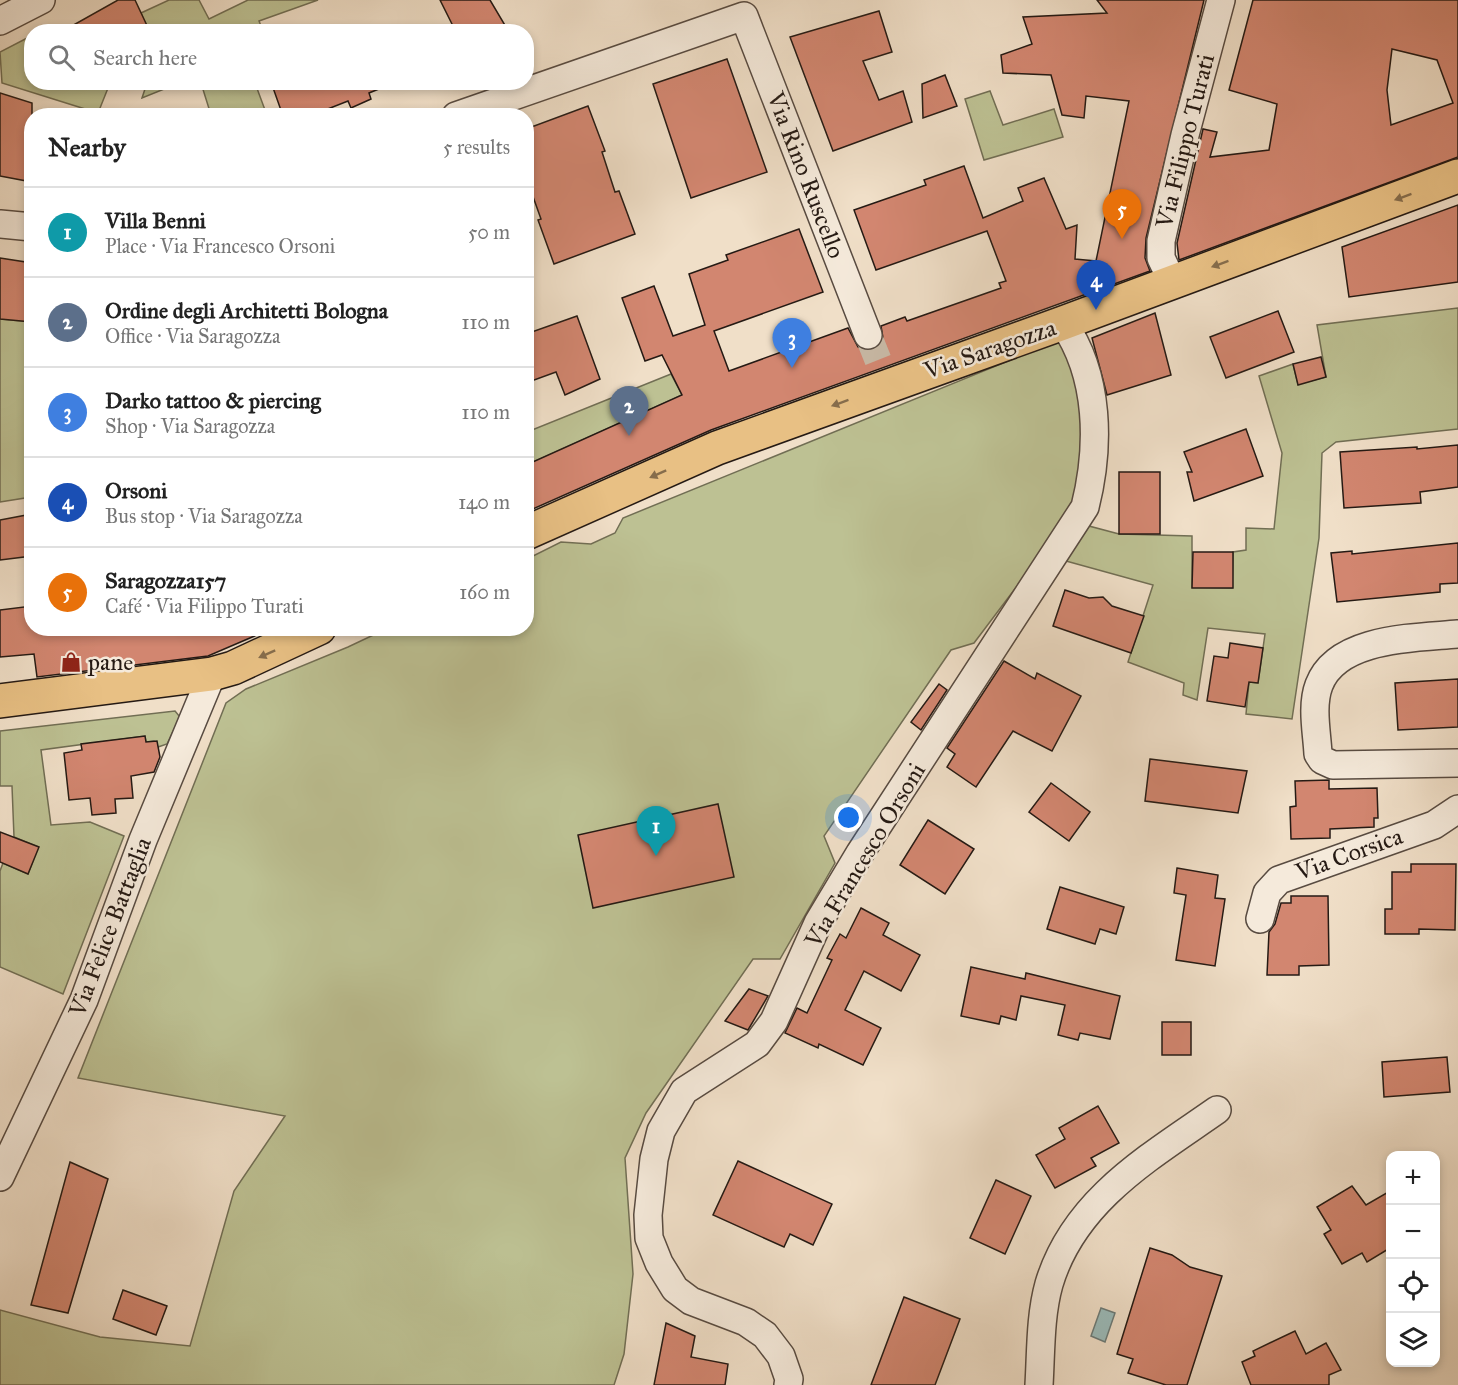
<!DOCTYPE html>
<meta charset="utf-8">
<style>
:root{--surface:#fff;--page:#f6f6f6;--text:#222;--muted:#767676;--line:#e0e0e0;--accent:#8f2418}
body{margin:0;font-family:"IM FELL Great Primer",serif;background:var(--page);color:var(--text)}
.controls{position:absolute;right:18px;bottom:18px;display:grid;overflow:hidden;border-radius:12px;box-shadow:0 3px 9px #0003}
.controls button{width:54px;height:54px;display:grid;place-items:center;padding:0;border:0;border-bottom:2px solid var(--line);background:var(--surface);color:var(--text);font:30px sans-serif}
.you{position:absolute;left:849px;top:818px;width:21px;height:21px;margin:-15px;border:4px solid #fff;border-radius:50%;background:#1a73e8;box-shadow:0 0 0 9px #1a73e833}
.badge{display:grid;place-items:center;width:39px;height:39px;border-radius:50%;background:var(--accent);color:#fff;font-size:20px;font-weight:700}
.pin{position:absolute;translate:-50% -50px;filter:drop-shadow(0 2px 3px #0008)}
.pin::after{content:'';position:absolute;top:32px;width:21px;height:18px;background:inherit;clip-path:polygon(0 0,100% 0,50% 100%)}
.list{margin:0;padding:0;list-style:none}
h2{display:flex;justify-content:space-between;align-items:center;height:78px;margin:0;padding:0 24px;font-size:26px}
h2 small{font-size:20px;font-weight:400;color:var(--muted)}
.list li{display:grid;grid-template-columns:39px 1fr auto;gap:18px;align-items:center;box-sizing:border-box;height:90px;padding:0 24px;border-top:2px solid var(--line)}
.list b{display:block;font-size:22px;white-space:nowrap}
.list p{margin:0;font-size:20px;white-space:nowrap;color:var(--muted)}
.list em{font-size:20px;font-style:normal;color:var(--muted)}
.icon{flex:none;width:33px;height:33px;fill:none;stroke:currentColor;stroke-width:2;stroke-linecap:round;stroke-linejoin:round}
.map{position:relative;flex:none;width:1458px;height:1385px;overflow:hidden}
.search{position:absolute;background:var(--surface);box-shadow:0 3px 9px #0003;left:24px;top:24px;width:510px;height:66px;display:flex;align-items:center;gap:15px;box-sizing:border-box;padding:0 21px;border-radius:24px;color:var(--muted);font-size:22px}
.panel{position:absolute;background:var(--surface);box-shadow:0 3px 9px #0003;left:24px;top:108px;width:510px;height:528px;border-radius:24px}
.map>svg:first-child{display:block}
.green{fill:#bdc193;stroke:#716e54;stroke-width:1.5}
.water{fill:#9bbcbb;stroke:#6c7b78;stroke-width:1.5}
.building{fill:#d28670;stroke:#251a14;stroke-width:1.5;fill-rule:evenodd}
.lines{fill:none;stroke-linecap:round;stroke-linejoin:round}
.minor-tunnel{stroke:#c7b8a4;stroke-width:27;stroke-dasharray:27 14;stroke-linecap:butt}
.minor-casing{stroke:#584b41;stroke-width:30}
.primary-casing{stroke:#251a14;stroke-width:36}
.minor{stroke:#f5eadb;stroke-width:27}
.primary{stroke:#e8c084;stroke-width:33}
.oneway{fill:#866d4c}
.labels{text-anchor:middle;stroke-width:5;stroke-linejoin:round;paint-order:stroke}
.street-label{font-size:24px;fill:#251a14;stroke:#f5eadb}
.poi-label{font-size:24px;fill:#251a14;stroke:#f5eadb;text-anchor:start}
</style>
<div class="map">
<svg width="1458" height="1385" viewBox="0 0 1458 1385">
<rect width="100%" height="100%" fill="#f0dfc8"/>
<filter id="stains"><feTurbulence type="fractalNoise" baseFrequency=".00333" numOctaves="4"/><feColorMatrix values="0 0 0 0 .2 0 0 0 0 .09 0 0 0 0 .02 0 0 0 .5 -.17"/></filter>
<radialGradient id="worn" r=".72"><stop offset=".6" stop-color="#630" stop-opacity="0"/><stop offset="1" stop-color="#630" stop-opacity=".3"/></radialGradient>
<!-- green -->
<g class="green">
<polygon points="169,0 199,0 209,19 248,0 318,0 259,21 263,31 148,31 141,13"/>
<polygon points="31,36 32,82 110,83 98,113 2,83 0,52"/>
<polygon points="147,83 147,82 179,83 142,98"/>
<polygon points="201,83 255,83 265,110 247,115 211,115"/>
<polygon points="990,91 1003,125 1054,109 1063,137 984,160 965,99"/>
<polygon points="1458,308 1458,429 1336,442 1322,453 1319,538 1292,719 1246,714 1249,682 1258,683 1265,634 1208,628 1197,700 1183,695 1184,683 1128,662 1153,585 1066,561 1085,525 1119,534 1192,536 1192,587 1232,588 1233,552 1246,550 1246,528 1274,529 1282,453 1259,376 1293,364 1298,384 1326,377 1317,325"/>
<polygon points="0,319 32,322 31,497 0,502"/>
<polygon points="1062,339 1078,388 1084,426 1080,492 1063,525 974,643 951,650 824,836 835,863 780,959 753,959 646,1113 625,1158 633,1274 624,1354 614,1385 0,1385 0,1310 100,1337 190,1346 234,1191 285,1116 78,1078 226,703 246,689 348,647 386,629 526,628 527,559 561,542 591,544 615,533 623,518"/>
<polygon points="671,374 682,395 527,465 527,432"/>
<polygon points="175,711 180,717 167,744 158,747 154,741 146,742 145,736 41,750 51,825 90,822 124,836 63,994 0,967 0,871 3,863 28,874 38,847 14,837 12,786 0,786 0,731"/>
</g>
<!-- water -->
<polygon class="water" points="1101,1308 1115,1313 1105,1342 1091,1336"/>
<!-- building -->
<g class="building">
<polygon points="118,0 135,0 150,32 61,32"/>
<polygon points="440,0 490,0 509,32 456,32"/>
<polygon points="1097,0 1204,0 1146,238 1145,258 1150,271 711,430 526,512 526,465 682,395 662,355 645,361 622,298 654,286 673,336 705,325 689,274 728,260 726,255 799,229 823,292 714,331 729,371 848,328 858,347 865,350 873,350 880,345 883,338 881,326 905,317 907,321 1001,288 999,283 1006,281 987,231 876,270 854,210 926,185 924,180 964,166 983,218 1023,201 1018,188 1044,178 1066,229 1077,225 1075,259 1096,261 1129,101 1086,96 1084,118 1062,115 1051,75 1003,73 1001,55 1032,44 1023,17 1107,13"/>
<path d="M1253,0H1458V157L1179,260L1177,243L1203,129L1217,132L1210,157L1269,150L1277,104L1229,90ZM1392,49L1437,60L1453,103L1391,125L1387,90Z"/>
<polygon points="879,11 892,52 863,61 879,100 903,91 912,122 833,151 790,37"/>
<polygon points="727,59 767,172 691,198 653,84"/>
<polygon points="945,75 957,106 923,118 922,84"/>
<polygon points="271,82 390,82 391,84 369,93 371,99 351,108 348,101 310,116 283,116"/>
<polygon points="0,93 32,103 32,182 0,176"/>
<polygon points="588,106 605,151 602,152 615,192 619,191 635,234 554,264 538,220 541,219 526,177 526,129"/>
<polygon points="1458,205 1458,282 1349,297 1342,247"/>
<polygon points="0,258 32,263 32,322 0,319"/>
<polygon points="1278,311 1294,352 1226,378 1210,337"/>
<polygon points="1155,313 1171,375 1107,395 1092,338"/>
<polygon points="577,316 600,379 565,395 556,372 526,383 526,334"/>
<polygon points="1321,357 1326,377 1298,385 1293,364"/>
<polygon points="1246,429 1263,476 1194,501 1187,472 1192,472 1184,452"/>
<polygon points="1458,445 1458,487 1420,492 1421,503 1344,508 1340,452 1417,447 1417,449"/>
<rect x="1119" y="472" width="41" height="62"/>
<polygon points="32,514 32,556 0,560 0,520"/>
<polygon points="1458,543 1458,583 1440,584 1440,592 1337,602 1331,553 1352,551 1352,554"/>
<polygon points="1193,552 1233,552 1233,588 1192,588"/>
<polygon points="1065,590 1089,598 1103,597 1112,606 1144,616 1131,653 1053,626"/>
<polygon points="32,606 32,628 273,628 208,656 37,677 34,654 0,657 0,610"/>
<polygon points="1230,643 1263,648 1258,683 1249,682 1245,707 1207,701 1214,656 1228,658"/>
<polygon points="1004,661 1035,679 1037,673 1081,696 1052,751 1013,731 976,787 947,767 955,754 947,748"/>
<polygon points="1458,679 1458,727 1398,730 1395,683"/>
<polygon points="939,684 947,690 921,730 911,722"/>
<polygon points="145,736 146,742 157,741 160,757 154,772 131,776 133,798 115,799 116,813 92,815 90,798 69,800 64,753 82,750 81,744"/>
<polygon points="1150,759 1247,771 1238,813 1145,801"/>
<polygon points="1329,780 1329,789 1377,788 1378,818 1374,818 1374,827 1330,829 1330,838 1291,839 1290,807 1296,806 1295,781"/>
<polygon points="1051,783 1090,812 1069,841 1029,812"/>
<polygon points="718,804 734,877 593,908 578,835"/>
<polygon points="928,820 974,849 945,894 900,865"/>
<polygon points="0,832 39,847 28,874 0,862"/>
<polygon points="1411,864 1456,864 1455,930 1419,929 1419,934 1385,934 1385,909 1392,909 1392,872 1411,872"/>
<polygon points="1177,868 1218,875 1215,898 1225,899 1215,966 1176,960 1186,895 1174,893"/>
<polygon points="1060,887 1124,907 1116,934 1100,929 1095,944 1047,929"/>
<polygon points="1291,896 1328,896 1329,965 1299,966 1299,975 1267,975 1269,932 1275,924 1281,903 1291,903"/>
<polygon points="861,908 889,923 883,935 920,955 901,991 864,971 845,1010 881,1028 863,1065 819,1044 818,1048 785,1033 797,1008 807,1013 832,960 827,958 840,934 846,938"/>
<polygon points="971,967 1025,979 1026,973 1120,996 1110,1039 1080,1033 1078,1040 1058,1035 1065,1005 1021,996 1016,1020 1001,1016 999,1024 961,1016"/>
<polygon points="749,989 768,996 748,1030 725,1021"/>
<rect x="1162" y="1022" width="29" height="33"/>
<polygon points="1447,1057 1450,1092 1384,1097 1382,1062"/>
<polygon points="1098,1106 1119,1143 1091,1158 1096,1166 1055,1188 1036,1155 1065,1139 1059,1128"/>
<polygon points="738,1161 832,1204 813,1245 790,1234 784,1247 713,1215"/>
<polygon points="70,1162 108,1179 68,1313 31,1305"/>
<polygon points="996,1180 1031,1196 1005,1254 970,1238"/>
<polygon points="1352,1186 1366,1205 1390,1191 1390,1248 1367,1262 1362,1253 1342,1264 1324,1234 1331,1230 1317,1207"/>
<polygon points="1150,1248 1172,1255 1190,1267 1222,1276 1187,1385 1166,1385 1128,1373 1133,1359 1117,1354"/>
<polygon points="123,1290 167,1306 156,1335 113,1319"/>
<polygon points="904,1297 960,1319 935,1385 871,1385"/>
<polygon points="666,1323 695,1336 691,1357 728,1364 725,1385 654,1385"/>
<polygon points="1295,1331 1306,1354 1326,1343 1341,1370 1329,1375 1329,1385 1251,1385 1242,1362 1255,1356 1253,1351"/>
</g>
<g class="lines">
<!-- minor-tunnel -->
<polyline class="minor-tunnel" points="868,335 882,370"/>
<!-- minor casing -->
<g class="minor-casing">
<g id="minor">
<polyline points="0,21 41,0"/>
<polyline points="456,116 744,16 868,335"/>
<polyline points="0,224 32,227"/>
<polyline points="1172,281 1161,258 1161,241 1185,135 1221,0"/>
<path d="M1458,634C1415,638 1337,637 1319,685C1311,706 1317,733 1318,754L1322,760L1333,765L1458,763"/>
<polyline points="1260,919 1267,893 1279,880 1434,825 1458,809"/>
<polyline points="0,1177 84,1000 143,840 212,674"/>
<path d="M788,1385L789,1379L781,1356L765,1335L746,1322L691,1301L675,1289L659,1263L649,1238L648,1215L654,1159L661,1131L684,1091L757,1044L774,1021L818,923L860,853L1085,507C1100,447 1100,376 1063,323"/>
<path d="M1039,1385C1041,1352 1040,1316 1049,1284C1074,1200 1150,1157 1217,1110"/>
</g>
</g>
<!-- primary casing -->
<g class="primary-casing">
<g id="primary">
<polyline points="526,533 717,448 1063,323 1458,176"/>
<polyline points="0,701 212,674 233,668 319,628"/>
</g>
</g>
<!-- minor -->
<use href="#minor" class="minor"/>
<!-- primary -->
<use href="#primary" class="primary"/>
</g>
<!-- one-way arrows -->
<defs><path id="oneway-solid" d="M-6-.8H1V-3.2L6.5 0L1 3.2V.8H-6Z" transform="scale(1.5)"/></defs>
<g class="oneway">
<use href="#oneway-solid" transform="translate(1403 197) rotate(160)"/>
<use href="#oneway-solid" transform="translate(1220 264) rotate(160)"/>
<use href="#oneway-solid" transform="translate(840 403) rotate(160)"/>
<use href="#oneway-solid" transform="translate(658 474) rotate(156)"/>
<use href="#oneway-solid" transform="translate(267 654) rotate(156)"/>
</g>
<!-- icons -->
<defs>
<g id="shop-bare" transform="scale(1.62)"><path d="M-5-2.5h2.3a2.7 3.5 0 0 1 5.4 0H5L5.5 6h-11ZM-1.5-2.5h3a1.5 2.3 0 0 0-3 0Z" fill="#8f2418" stroke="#f5eadb" stroke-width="2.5" paint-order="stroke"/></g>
</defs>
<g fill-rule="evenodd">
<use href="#shop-bare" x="71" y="662"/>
</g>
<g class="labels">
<!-- street labels -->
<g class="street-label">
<text transform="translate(1185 141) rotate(-76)" y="8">Via Filippo Turati</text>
<text transform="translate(806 175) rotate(69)" y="8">Via Rino Ruscello</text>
<text transform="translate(990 349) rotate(-19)" y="8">Via Saragozza</text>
<text transform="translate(1349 854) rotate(-20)" y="8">Via Corsica</text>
<text transform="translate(865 855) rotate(-59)" y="8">Via Francesco Orsoni</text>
<text transform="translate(110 927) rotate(-69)" y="8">Via Felice Battaglia</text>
</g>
<!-- poi labels -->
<g class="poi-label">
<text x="88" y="670">pane</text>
</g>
</g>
<rect width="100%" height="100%" filter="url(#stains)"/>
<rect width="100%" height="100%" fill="url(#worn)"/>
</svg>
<div class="controls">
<button>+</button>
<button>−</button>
<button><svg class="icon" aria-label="locate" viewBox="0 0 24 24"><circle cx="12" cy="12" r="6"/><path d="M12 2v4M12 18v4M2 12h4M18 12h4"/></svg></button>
<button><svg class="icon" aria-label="layers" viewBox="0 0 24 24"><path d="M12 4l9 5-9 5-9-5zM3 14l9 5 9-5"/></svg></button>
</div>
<div class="you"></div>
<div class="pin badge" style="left:656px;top:856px;background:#0f9aa8">1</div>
<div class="pin badge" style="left:629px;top:436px;background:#5c6f8a">2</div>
<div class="pin badge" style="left:792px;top:368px;background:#3f7fe0">3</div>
<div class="pin badge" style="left:1096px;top:310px;background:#1a4fb4">4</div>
<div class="pin badge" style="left:1122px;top:239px;background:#e8710a">5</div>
<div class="search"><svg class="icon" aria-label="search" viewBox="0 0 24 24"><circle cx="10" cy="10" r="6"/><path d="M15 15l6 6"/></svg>Search here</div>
<section class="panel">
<h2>Nearby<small>5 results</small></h2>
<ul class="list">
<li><span class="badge" style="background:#0f9aa8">1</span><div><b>Villa Benni</b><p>Place · Via Francesco Orsoni</p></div><em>50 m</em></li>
<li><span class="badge" style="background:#5c6f8a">2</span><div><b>Ordine degli Architetti Bologna</b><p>Office · Via Saragozza</p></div><em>110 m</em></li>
<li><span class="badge" style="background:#3f7fe0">3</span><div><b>Darko tattoo &amp; piercing</b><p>Shop · Via Saragozza</p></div><em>110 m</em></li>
<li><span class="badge" style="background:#1a4fb4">4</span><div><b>Orsoni</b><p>Bus stop · Via Saragozza</p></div><em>140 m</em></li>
<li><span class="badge" style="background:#e8710a">5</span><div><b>Saragozza157</b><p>Café · Via Filippo Turati</p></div><em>160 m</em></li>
</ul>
</section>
</div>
